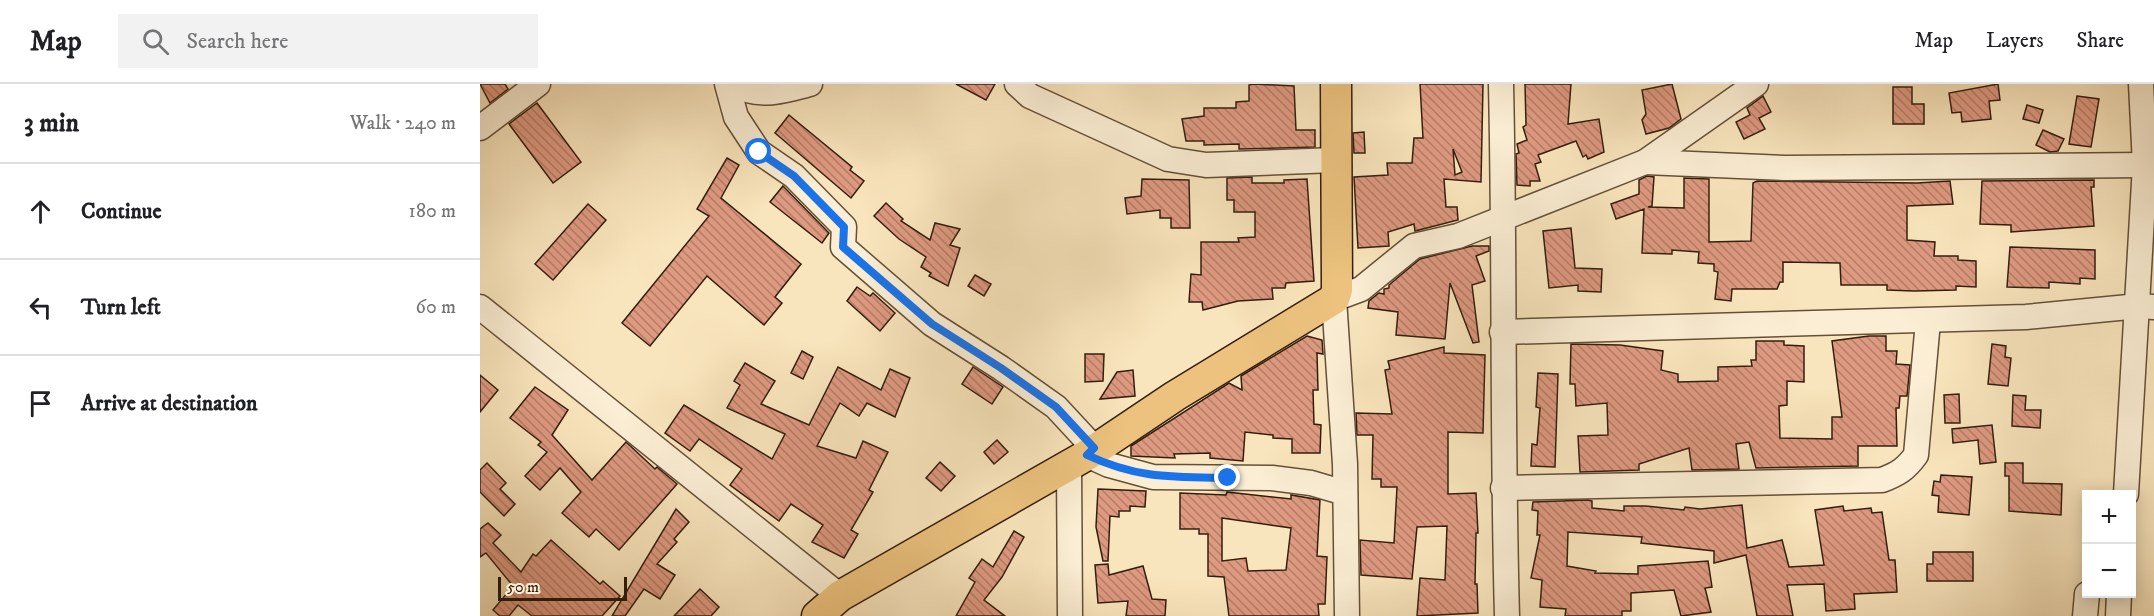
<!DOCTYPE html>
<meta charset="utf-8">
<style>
:root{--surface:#fff;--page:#f2f2f2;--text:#202124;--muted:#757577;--line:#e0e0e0}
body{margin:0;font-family:"IM FELL DW Pica",serif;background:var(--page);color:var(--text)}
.controls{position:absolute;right:18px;bottom:18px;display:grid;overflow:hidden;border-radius:0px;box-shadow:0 3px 15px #0003}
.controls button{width:54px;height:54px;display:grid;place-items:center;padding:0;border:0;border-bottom:2px solid var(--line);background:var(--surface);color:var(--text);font:30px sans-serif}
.scale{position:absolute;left:18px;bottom:15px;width:129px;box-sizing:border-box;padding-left:6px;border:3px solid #331e0c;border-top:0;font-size:16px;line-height:21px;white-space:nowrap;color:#331e0c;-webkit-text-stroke:4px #fbeed4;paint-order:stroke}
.stop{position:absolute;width:18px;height:18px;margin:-14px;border:4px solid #1a73e8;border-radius:50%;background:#fff}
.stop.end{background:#1a73e8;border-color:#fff;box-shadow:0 2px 6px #0008}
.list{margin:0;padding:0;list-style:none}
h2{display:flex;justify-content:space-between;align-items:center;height:78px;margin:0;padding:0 24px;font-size:26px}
h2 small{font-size:20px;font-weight:400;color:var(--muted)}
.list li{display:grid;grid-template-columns:39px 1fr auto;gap:18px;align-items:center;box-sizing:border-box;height:96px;padding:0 24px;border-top:2px solid var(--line)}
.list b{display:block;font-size:22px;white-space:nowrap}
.list em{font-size:20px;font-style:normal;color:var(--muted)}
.icon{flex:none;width:33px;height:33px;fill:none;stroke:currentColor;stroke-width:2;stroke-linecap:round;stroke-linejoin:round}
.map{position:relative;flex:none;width:1674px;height:532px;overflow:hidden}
header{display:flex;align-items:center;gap:36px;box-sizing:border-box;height:84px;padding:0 30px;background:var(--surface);border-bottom:2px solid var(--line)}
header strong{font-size:28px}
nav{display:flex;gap:33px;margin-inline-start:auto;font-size:21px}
.search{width:420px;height:54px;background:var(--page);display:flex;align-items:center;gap:15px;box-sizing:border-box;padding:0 21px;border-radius:0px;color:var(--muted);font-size:22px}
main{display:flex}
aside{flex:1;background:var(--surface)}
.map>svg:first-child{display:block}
.building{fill:url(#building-back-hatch);stroke:#331e0c;stroke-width:1.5;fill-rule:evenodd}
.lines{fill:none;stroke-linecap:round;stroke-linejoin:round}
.minor-casing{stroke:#645038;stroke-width:27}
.major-casing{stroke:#331e0c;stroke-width:33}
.minor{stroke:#fbeed4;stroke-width:24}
.major{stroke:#ecc27e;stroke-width:30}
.route{stroke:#1a73e8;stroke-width:8}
</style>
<header>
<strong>Map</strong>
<div class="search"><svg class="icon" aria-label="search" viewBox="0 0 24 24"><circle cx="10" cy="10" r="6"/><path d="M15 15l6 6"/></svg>Search here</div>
<nav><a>Map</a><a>Layers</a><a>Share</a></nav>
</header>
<main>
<aside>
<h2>3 min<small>Walk · 240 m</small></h2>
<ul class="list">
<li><svg class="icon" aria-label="ahead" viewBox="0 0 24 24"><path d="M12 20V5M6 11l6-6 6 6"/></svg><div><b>Continue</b></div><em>180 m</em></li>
<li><svg class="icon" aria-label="left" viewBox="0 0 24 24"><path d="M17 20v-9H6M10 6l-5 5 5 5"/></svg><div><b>Turn left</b></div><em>60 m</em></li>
<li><svg class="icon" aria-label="arrive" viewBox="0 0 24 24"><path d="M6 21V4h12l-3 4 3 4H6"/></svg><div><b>Arrive at destination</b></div></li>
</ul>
</aside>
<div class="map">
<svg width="1674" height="532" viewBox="0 0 1674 532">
<defs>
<pattern id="building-back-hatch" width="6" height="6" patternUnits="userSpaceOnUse" patternTransform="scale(1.5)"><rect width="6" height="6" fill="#de9981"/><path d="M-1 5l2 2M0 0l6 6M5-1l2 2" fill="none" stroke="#b57c68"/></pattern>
</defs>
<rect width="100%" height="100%" fill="#f9e5bd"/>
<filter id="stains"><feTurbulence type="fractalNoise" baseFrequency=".00333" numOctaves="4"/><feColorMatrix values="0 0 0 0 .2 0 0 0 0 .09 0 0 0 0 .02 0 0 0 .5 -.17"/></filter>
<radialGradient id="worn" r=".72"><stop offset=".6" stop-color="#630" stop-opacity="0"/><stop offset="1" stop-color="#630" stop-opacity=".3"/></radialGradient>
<!-- building -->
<g class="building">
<polygon points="0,0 25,0 28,5 10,19"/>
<polygon points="476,0 515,0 506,16"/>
<polygon points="774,0 814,2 816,46 835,46 835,63 759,65 759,60 724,61 724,57 706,57 702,35 724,32 724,24 756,24 756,18 769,17 769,1"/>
<path d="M940,0H1003L1001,98L964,95L966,123H977L978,136L935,147L934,140L908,148L909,162L878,164L874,93L908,91L907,79H932L934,54H943ZM973,65L982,88L975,91Z"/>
<polygon points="1045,0 1091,0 1088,40 1119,35 1124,68 1108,75 1106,71 1103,73 1096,57 1058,71 1061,78 1055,80 1060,97 1050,97 1050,102 1037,101 1036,70 1039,69 1037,60 1047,56 1043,43 1046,41"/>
<polygon points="1192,0 1201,35 1189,44 1166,50 1162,36 1166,30 1162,6"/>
<polygon points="1518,0 1520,16 1509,17 1511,35 1482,38 1481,28 1472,29 1469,9"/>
<polygon points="1413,3 1432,3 1432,20 1444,20 1444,40 1413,40"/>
<polygon points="1283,12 1291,28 1279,34 1285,45 1264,55 1256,38 1270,31 1267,24"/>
<polygon points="1597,12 1619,15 1611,63 1589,60"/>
<polygon points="57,19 101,78 73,99 29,40"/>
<polygon points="1547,21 1563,26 1559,39 1543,35"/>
<polygon points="309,31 372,83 370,86 384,97 371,114 295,49"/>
<polygon points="1563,46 1584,55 1578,67 1570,68 1556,61"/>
<polygon points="884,48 885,69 874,69 873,49"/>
<polygon points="247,74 259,81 241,114 321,180 295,213 302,219 284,241 227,192 170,262 142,239 229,132 217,125"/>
<polygon points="1167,92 1174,93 1172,122 1168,123 1204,124 1204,94 1229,95 1229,158 1271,157 1273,99 1277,97 1437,99 1470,97 1473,120 1427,122 1427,156 1455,158 1454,172 1478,172 1478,176 1496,177 1496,203 1476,202 1476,206 1434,207 1407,206 1407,201 1361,201 1360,179 1303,178 1303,198 1300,198 1297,205 1252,205 1251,217 1235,215 1238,188 1234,187 1234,180 1218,179 1219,168 1192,166 1192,170 1162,169 1164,125 1136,135 1131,120 1159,110 1159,96"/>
<polygon points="772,93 772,99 804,99 804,96 827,95 834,197 806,199 805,204 792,204 793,215 758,217 723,226 722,218 709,218 711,190 721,191 721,158 759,158 758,154 775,153 775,128 754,128 754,116 747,116 747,94"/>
<polygon points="662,95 709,96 710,144 691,144 691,134 680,134 680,126 647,130 645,114 661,112"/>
<polygon points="1614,96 1614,103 1611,103 1614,142 1531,148 1531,141 1500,140 1502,97"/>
<polygon points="303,102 349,149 342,159 290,118"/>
<polygon points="406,119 423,135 421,137 450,156 455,139 480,145 470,161 480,164 468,202 449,192 451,189 441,183 446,173 419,155 394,132"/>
<polygon points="108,120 126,136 73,196 55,180"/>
<polygon points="1091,144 1095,184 1122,185 1121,208 1098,207 1098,201 1069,204 1063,147"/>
<polygon points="992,162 1009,162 1009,167 996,172 1005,197 992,201 999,258 993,259 970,199 965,255 916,251 918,228 888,224 889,217 899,209 904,210 904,205 909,204 909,201 940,175"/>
<polygon points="1530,163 1615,166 1615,195 1600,194 1600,200 1569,198 1569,204 1527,203"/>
<polygon points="495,191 511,200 504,212 488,202"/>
<polygon points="377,203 390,212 393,209 415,229 400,247 367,217"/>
<polygon points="827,252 842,256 843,270 837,269 838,306 833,306 834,340 841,341 840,369 812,369 812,355 793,354 793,351 765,348 763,377 730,374 730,369 694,370 695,374 651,372 651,362 749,299 762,306 761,292"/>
<polygon points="1389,252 1406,252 1406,267 1417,267 1416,280 1430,281 1427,312 1420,312 1419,324 1416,324 1417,362 1378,362 1378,382 1276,384 1269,358 1256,360 1259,385 1212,386 1209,364 1159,380 1159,386 1100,388 1098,352 1128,351 1127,319 1096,322 1095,300 1090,300 1091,260 1140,261 1183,267 1181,286 1198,290 1198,298 1238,297 1238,283 1272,282 1271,276 1276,276 1276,257 1304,257 1304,261 1324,262 1324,298 1307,297 1307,321 1299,322 1300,354 1352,355 1352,333 1362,333 1352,257"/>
<polygon points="1512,260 1526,262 1525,273 1531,274 1528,302 1508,300"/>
<polygon points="964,263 964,269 1005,271 1003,349 968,348 968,410 996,409 998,449 996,449 995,500 997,500 998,529 937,532 940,494 965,496 967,442 937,443 932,495 881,491 880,456 914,459 917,403 901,403 901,395 892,395 893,351 877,351 876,329 912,330 905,286 910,285 908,277"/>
<polygon points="322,267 333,273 323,295 311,289"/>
<polygon points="605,270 624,270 623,297 605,298"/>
<polygon points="265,279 295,297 281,320 329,341 358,283 401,306 410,285 430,294 415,333 387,319 379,332 360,319 337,362 376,374 383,357 408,368 389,406 393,408 371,446 378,450 364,474 332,458 343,441 311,420 299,437 250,401 262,385 219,355 210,367 185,349 204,321 292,375 305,350 247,324 260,301 254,297"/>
<polygon points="493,283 523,303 512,320 482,300"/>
<polygon points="653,286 655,312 620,315 637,288"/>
<polygon points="1058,289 1078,290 1075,383 1051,382 1052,360 1057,361 1060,324 1056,323"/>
<polygon points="0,291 18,306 0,328"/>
<polygon points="55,303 88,326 72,351 112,396 146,358 175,385 177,383 197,400 139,466 116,445 109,453 82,429 101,408 80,384 60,406 45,392 67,368 58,361 61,358 30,334"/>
<polygon points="1479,310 1480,339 1465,339 1464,311"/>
<polygon points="1533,311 1546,312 1545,326 1561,326 1560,344 1532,342"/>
<polygon points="1512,341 1516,378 1500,380 1498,356 1473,359 1472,345"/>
<polygon points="517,356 528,368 514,380 504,368"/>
<polygon points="460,378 475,392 461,407 446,394"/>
<polygon points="7,379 26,399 20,405 35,420 24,432 0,408 0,386"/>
<polygon points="1525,379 1543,379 1543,399 1582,400 1581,431 1529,427 1529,392 1525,392"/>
<polygon points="1461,391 1492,393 1489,431 1458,428 1459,412 1452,411 1454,397 1460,398"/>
<polygon points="618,405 666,407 665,423 650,422 650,427 639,427 639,433 630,432 628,477 623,477 616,443"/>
<path d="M747,408L811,415V411L840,416L837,472L847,473L845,520H838L839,532H749L744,493L728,492V450H719V445H700V409L746,411ZM742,434L811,444L806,486L768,487L766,474L742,477Z"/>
<polygon points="1108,416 1112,417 1112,424 1144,427 1144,422 1166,422 1204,426 1205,423 1220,425 1262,421 1267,464 1302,456 1309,483 1344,481 1335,426 1363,422 1364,427 1391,424 1392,429 1402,428 1409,476 1415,476 1417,508 1374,510 1375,525 1346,527 1344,500 1307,501 1313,532 1277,532 1266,471 1234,479 1234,467 1161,459 1162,453 1088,448 1087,482 1116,487 1115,489 1158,490 1158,482 1228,477 1232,503 1225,504 1231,528 1201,532 1194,506 1151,509 1151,527 1142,527 1142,532 1085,532 1086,525 1060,523 1062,496 1051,494 1060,451 1057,451 1058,427 1052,426 1053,418"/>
<polygon points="196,425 209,438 194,455 197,458 177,480 195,491 180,515 164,505 145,532 132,532"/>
<polygon points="8,439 21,451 13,459 41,488 53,470 56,472 71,456 120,500 123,497 140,512 122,532 52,532 38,521 29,532 20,532 13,526 33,502 6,469 0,473 0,445"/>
<polygon points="534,447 544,453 522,493 504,516 525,532 476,532 495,498 489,494 502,475 513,483"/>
<polygon points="1453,468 1493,468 1493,497 1447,497 1447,480 1453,480"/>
<polygon points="628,480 629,491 663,482 672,515 686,516 685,532 646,532 648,517 618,519 615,481"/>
<polygon points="220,505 239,523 231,532 194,532"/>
</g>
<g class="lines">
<!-- minor casing -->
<g class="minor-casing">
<g id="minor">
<polyline points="247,0 256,33 279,68 314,92 364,143 363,163 452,240 521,284 576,323 614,364"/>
<path d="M254,0C278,15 303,7 330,0"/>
<polyline points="537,0 550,12 688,75 726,81 855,76"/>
<path d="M1021,0C1025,177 1022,355 1027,532"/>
<polyline points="0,44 58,0"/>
<polyline points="1165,78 1305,84 1665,81"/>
<polyline points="0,223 360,512"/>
<polyline points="1022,248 1546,233 1659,222 1674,223"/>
<polyline points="607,371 629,381 673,393 792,394 831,399 865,409"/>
<polyline points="589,381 590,532"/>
<path d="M1023,404L1402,396C1418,390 1426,385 1436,371L1448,237"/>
<polyline points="1646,410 1665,81 1661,0"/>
<polyline points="867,532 865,380 854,215 881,205 934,162 978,152 1165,78 1276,0"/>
<polyline points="1605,532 1607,510"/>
<polyline points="1638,532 1639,510"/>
</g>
</g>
<!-- major casing -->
<g class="major-casing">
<polyline id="major" points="337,532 360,512 607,371 695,312 854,215 857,206 856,0"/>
</g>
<!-- minor -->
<use href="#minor" class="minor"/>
<!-- major -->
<use href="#major" class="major"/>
</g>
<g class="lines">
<!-- route -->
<path class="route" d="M279,68L314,92L364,143L363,163L452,240L521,284L576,323L614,364L607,371C658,395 693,393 748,394"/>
</g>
<rect width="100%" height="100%" filter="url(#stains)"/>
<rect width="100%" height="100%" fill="url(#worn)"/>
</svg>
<div class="controls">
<button>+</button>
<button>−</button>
</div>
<div class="scale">50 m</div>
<div class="stop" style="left:279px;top:68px"></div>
<div class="stop end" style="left:748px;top:394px"></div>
</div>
</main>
